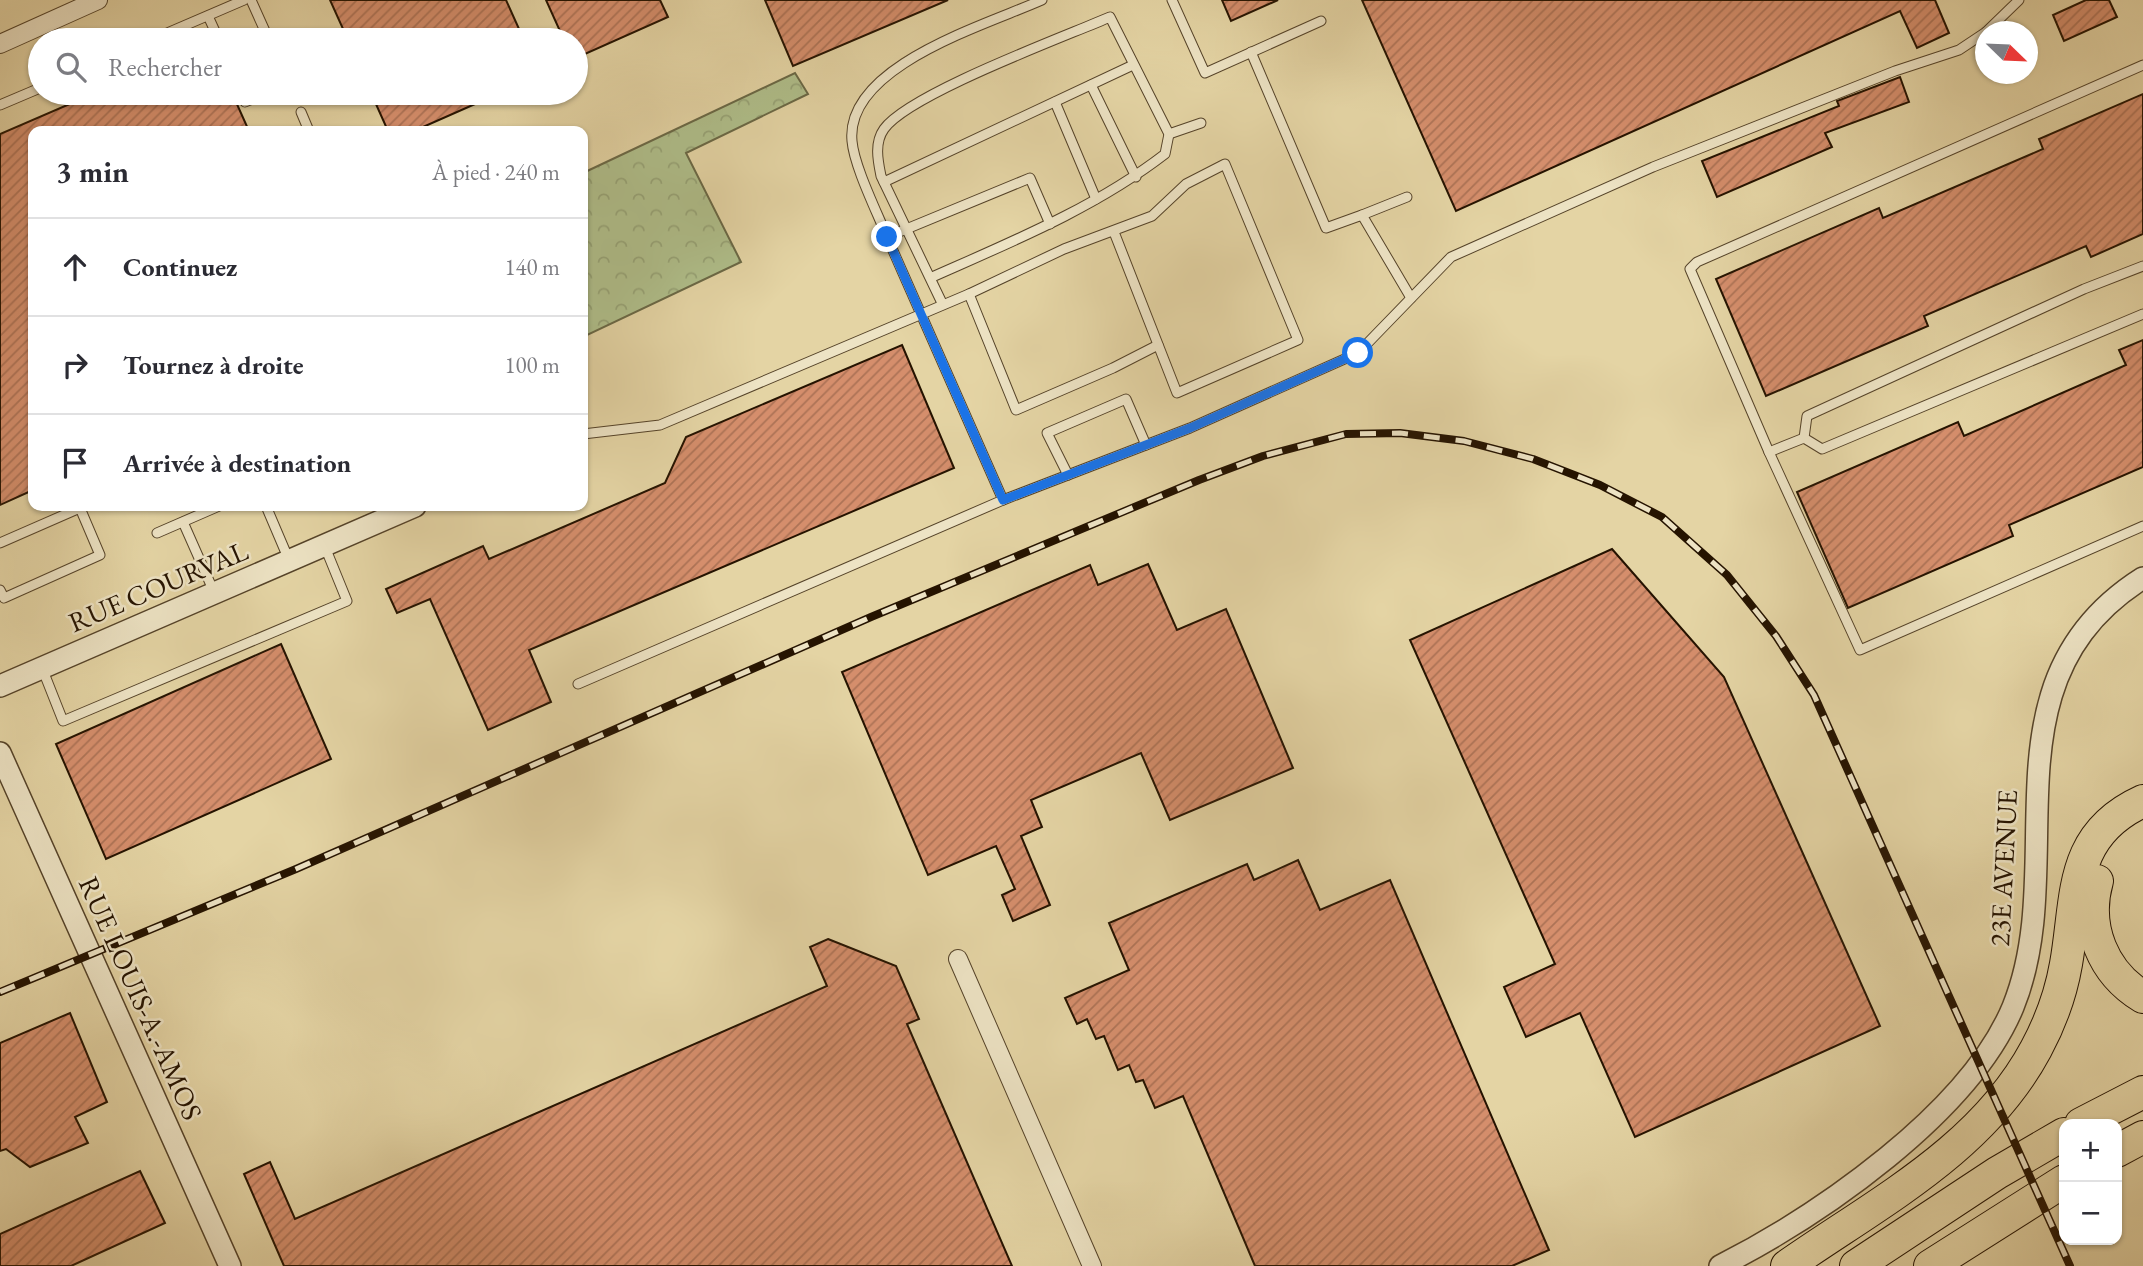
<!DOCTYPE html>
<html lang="fr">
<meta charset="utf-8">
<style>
:root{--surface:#fff;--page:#f2f2f3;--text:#2b2b33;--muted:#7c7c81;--line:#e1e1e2}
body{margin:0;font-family:"EB Garamond",serif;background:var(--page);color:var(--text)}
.controls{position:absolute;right:21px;bottom:21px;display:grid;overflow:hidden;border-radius:14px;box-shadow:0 2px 5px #0004}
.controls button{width:63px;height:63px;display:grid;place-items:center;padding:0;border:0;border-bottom:2px solid var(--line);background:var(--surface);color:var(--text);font:35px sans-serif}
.compass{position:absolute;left:1975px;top:21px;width:63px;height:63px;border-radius:50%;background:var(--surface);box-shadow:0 2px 5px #0004;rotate:113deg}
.stop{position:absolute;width:21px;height:21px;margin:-16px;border:5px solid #1a73e8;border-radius:50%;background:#fff}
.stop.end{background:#1a73e8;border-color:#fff;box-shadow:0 2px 7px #0008}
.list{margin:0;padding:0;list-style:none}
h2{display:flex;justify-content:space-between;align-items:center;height:91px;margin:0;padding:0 28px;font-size:30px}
h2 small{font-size:23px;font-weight:400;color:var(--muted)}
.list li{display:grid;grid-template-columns:46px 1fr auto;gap:21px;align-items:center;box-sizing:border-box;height:98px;padding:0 28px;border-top:2px solid var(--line)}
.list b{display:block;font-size:26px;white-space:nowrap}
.list em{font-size:23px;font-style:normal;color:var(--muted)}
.icon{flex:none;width:38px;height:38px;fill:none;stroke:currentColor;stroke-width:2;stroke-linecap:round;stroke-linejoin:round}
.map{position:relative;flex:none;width:2143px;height:1266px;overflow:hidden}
.search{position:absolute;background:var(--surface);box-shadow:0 2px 5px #0004;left:28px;top:28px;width:560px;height:77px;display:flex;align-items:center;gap:18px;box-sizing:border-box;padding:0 24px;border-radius:38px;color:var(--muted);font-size:26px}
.panel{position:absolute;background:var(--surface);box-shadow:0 2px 5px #0004;left:28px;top:126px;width:560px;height:385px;border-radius:14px}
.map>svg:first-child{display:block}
.forest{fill:url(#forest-crowns);stroke:#6a6845;stroke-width:2}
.building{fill:url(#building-hatch);stroke:#251300;stroke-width:2}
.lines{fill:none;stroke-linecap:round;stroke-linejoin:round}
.service-casing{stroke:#554329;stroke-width:11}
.minor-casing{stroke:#554329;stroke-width:20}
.tertiary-casing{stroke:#554329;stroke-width:24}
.motorway-casing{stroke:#251300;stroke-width:34}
.service{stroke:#ede3c4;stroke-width:9}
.minor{stroke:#ede3c4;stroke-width:18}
.tertiary{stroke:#ede3c4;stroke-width:21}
.motorway{stroke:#e4d4a4;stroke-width:32}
.rail-casing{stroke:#251300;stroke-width:8}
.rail{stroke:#ede3c4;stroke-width:5;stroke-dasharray:16;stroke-linecap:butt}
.route{stroke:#1a73e8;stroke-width:9}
.labels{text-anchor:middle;stroke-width:5;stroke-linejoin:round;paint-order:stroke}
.street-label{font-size:28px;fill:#251300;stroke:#ede3c4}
</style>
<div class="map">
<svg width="2143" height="1266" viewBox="0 0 2143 1266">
<defs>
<pattern id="forest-crowns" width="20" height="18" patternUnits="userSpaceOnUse" patternTransform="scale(1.75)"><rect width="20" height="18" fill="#afbe8a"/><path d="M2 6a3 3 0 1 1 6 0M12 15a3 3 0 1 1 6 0" fill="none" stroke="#96a275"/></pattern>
<pattern id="building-hatch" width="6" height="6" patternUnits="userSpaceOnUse" patternTransform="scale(1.75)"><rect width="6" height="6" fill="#d58e6c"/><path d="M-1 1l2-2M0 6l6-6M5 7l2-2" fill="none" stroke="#ad7356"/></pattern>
</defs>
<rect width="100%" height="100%" fill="#e4d4a4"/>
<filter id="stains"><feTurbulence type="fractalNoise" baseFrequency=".00286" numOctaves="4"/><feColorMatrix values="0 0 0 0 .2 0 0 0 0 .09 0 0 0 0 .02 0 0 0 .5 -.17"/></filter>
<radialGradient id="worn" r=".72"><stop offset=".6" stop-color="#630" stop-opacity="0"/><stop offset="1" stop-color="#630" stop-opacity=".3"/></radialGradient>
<!-- forest -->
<polygon class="forest" points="795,73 808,94 686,153 741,262 583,337 583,173"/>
<!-- building -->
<g class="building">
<polygon points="330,0 506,0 524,40 348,40"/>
<polygon points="546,0 660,0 668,17 576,58 576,40 564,40"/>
<polygon points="765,0 948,0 793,66"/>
<polygon points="1222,0 1278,0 1231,21"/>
<polygon points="1362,0 1935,0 1949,33 1917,48 1900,11 1456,211"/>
<polygon points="2086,0 2109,0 2117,17 2064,41 2053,15"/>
<polygon points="1900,77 1909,102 1825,133 1832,147 1717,197 1702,161 1839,106 1837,101"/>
<polygon points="95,93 232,93 249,131 33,131 33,490 0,505 0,134"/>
<polygon points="371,93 500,93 414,131 388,131"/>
<polygon points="2143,94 2143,234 2091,257 2086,246 1924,316 1928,326 1766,396 1716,279 1879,208 1883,218 2043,149 2039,139"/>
<polygon points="2143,340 2143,467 2009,525 2013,536 1848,608 1797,492 1958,422 1964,436 2126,365 2119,350"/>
<polygon points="902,345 954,468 529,650 551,702 488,730 430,599 397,613 386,589 483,546 489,559 665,483 686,437"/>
<polygon points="1612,549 1724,677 1880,1026 1635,1137 1580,1013 1526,1037 1504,987 1555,964 1410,640"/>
<polygon points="1148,564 1177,630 1226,609 1293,768 1170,820 1141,753 1031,800 1042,827 1021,836 1050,905 1013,921 1002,895 1015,889 996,846 928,875 842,672 1090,565 1098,585"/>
<polygon points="281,644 331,759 106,859 56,744"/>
<polygon points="1298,860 1320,910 1390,880 1549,1250 1512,1266 1255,1266 1183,1096 1155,1108 1143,1080 1136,1082 1129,1065 1118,1070 1104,1036 1096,1039 1087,1019 1077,1024 1065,998 1129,970 1109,923 1247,864 1254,880"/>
<polygon points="828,939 896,966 919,1019 907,1024 1012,1266 284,1266 244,1174 270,1162 295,1219 827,986 810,947"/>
<polygon points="70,1013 107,1102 75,1117 88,1143 30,1167 6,1149 0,1151 0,1043"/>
<polygon points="140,1171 165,1223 71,1266 0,1266 0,1234"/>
</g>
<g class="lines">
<!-- service casing -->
<g class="service-casing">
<g id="service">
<polyline points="251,0 269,40"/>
<polyline points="1172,0 1205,73 1321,21"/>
<polyline points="208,16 219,40"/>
<polyline points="1986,32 2019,0"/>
<polyline points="151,40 244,0"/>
<polyline points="1251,52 1326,228 1362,215 1411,298"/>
<polyline points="2143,65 1697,262 1690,269 1769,452 1860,650 2143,526"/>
<polyline points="1091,85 1136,177"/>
<polyline points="241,93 245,102 268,93"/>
<polyline points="1055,102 1096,199"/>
<polyline points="0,105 40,88"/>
<polyline points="301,112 309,131"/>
<polyline points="1169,134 1201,123"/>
<polyline points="884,182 1133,65"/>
<polyline points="1362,215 1407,197"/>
<polyline points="1050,224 1030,178 887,237 1003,500 1190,428 1358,353 1451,257 1653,167 1895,71 1959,50 1986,32"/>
<path d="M887,237C877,212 854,166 852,141C845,66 986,25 1042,0"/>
<path d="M930,278C1011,242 1095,208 1165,154L1169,134L1110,17C1064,37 909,94 884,129C874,143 878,161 881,176L942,303"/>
<polyline points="969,294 1016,410 1113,368 1158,345"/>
<polyline points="583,434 660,425 969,294 1064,249 1152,216 1186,184 1225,164 1298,340 1177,393 1114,232"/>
<polyline points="1804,438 1807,416 2084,289 2143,266"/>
<polyline points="1769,452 1804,438 1822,449 2143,314"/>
<polyline points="1068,475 1047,433 1126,399 1146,445"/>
<polyline points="266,506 289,560"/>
<polyline points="183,522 214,592"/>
<polyline points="157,533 219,506"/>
<polyline points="0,543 80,508 100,555 4,598 0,590"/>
<polyline points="42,668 63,721 347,601 325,547"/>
<polyline points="578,684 1003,500"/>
</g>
</g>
<!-- minor casing -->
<g class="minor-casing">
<g id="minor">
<polyline points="0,44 98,0"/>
<polyline points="958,959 1092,1266"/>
</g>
</g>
<!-- tertiary casing -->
<g class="tertiary-casing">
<g id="tertiary">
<polyline points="0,686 415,506"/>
<polyline points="0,753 230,1266"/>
<path d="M1720,1266C1820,1215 1969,1113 2013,1007C2072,862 1978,682 2143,578"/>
</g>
</g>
<!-- motorway casing -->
<g class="motorway-casing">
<g id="motorway">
<path d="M2097,881C2084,927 2103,973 2143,997"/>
<polyline points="2081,1124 2143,1092"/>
<polyline points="2117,1151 2143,1137"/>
<path d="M1787,1266C1877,1203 1982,1150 2036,1049C2050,1023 2061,993 2066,964C2078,897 2068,835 2143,801"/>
<polyline points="1856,1266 1997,1173 2064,1134"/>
<polyline points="1930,1266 2064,1181"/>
</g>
</g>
<!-- service -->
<use href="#service" class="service"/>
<!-- minor -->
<use href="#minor" class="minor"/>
<!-- tertiary -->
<use href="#tertiary" class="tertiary"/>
<!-- motorway -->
<use href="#motorway" class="motorway"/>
<!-- rail casing -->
<g class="rail-casing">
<polyline id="rail" points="0,992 296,869 871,617 1199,480 1263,456 1346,434 1400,433 1464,441 1533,459 1600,485 1662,517 1727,575 1776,636 1814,695 2070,1266"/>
</g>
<!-- rail -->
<use href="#rail" class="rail"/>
</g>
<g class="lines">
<!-- route -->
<polyline class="route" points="887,237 1003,500 1190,428 1358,353"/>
</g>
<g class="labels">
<!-- street labels -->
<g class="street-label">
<text transform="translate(158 586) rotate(-23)" y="10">RUE COURVAL</text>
<text transform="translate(2003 868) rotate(-87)" y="10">23E AVENUE</text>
<text transform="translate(141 998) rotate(66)" y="10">RUE LOUIS-A.-AMOS</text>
</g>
</g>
<rect width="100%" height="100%" filter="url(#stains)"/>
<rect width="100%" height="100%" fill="url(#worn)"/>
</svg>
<div class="controls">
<button>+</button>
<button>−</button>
</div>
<svg class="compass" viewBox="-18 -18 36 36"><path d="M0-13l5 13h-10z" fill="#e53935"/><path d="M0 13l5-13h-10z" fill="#7c7c81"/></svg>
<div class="stop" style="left:1358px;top:353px"></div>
<div class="stop end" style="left:887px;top:237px"></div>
<div class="search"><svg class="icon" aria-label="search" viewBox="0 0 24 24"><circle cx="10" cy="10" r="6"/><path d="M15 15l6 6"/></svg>Rechercher</div>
<section class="panel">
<h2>3 min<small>À pied · 240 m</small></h2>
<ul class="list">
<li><svg class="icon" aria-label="ahead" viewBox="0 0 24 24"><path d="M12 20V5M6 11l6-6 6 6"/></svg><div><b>Continuez</b></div><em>140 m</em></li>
<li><svg class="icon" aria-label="right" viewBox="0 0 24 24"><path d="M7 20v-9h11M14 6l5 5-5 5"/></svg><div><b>Tournez à droite</b></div><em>100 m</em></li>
<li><svg class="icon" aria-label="arrive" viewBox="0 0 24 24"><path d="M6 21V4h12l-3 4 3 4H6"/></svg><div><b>Arrivée à destination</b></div></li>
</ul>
</section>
</div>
